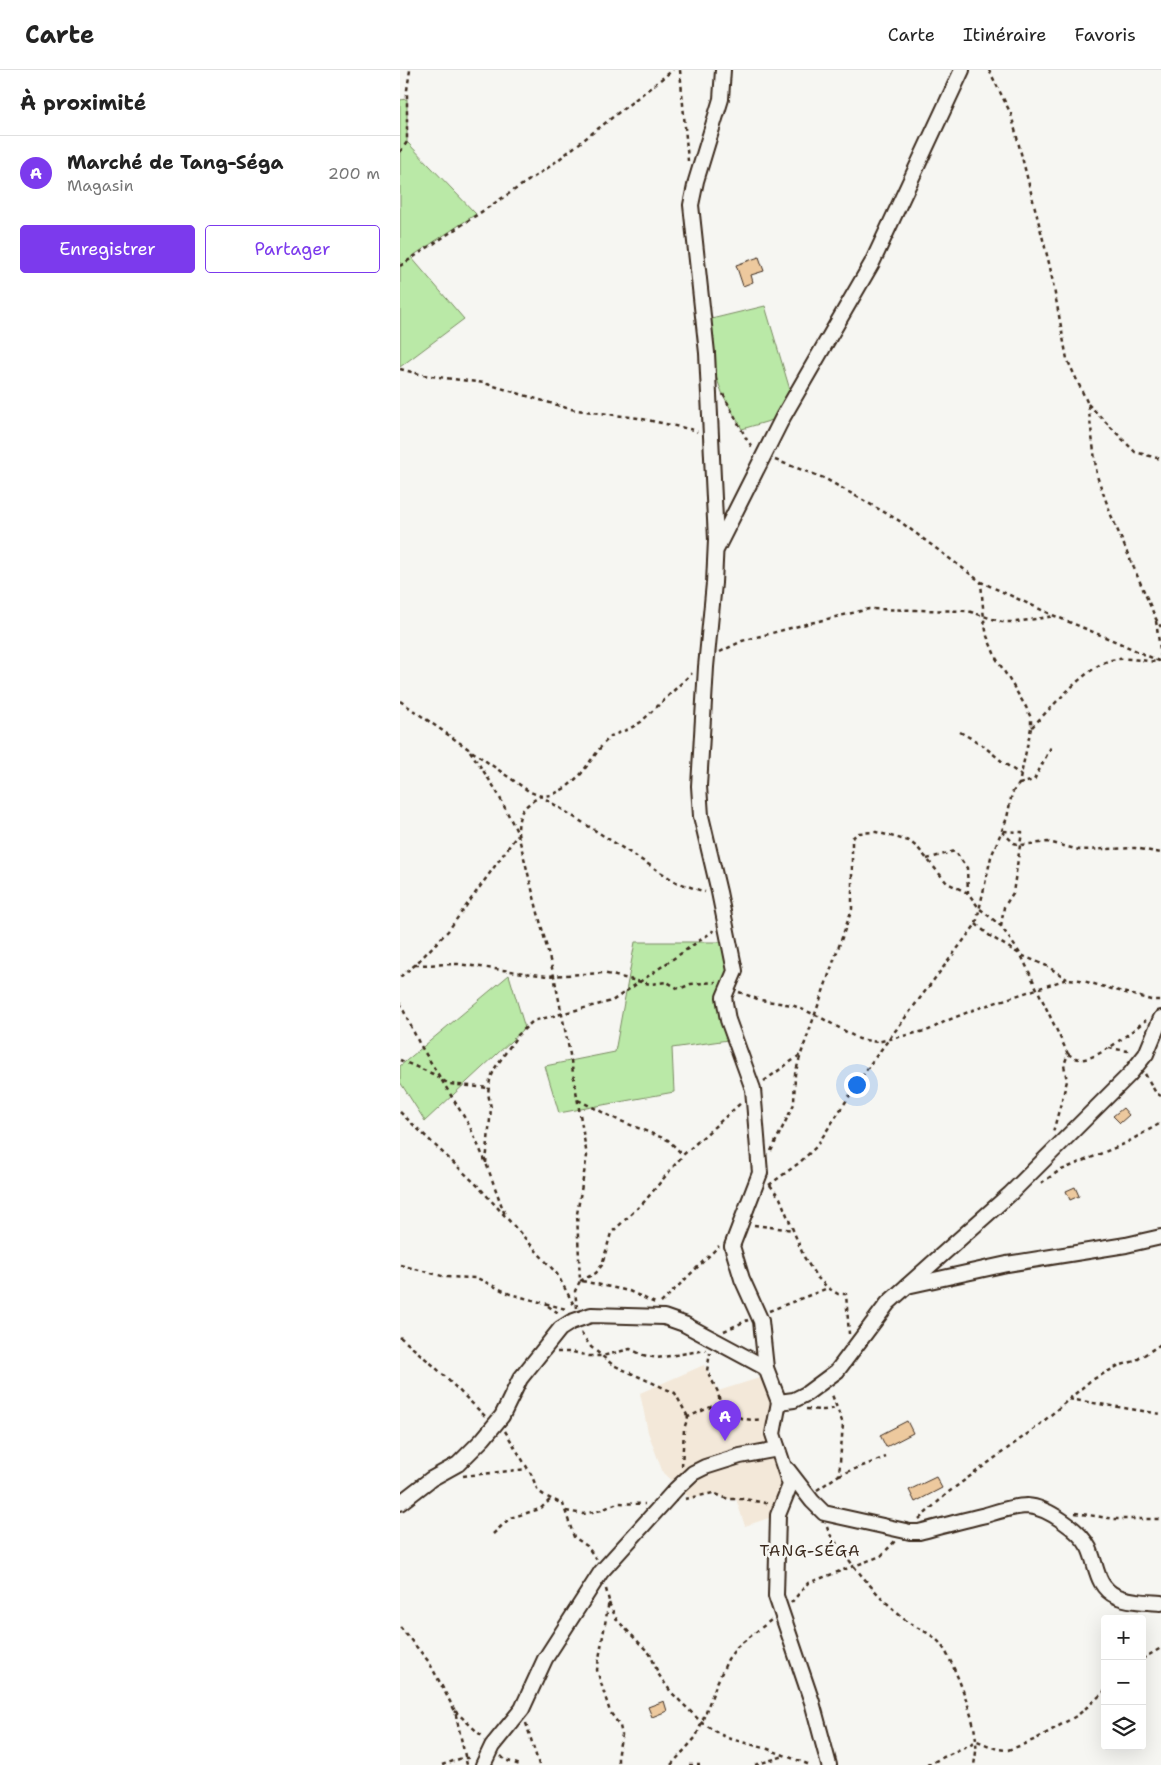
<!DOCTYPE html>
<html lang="fr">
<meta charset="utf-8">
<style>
:root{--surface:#fff;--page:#f6f6f6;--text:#222;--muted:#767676;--line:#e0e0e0;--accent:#7c3aed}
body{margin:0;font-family:"Shantell Sans",sans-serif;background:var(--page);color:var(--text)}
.controls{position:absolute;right:15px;bottom:15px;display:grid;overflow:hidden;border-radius:5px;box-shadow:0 5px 20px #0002}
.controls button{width:45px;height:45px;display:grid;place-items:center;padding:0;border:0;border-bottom:1px solid var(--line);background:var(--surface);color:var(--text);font:25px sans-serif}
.you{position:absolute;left:456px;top:1014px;width:18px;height:18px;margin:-12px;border:4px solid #fff;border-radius:50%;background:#1a73e8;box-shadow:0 0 0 8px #1a73e833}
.badge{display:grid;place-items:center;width:32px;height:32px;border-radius:50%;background:var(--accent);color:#fff;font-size:16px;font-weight:700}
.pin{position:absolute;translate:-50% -41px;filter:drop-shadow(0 1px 2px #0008)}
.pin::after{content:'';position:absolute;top:26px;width:18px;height:15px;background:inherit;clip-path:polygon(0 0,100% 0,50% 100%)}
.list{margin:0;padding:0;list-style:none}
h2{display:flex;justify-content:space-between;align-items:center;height:65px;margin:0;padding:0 20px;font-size:21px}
h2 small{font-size:16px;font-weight:400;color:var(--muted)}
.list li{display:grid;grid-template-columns:32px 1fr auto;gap:15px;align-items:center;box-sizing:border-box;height:75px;padding:0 20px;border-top:1px solid var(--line)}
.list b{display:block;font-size:19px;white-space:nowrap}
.list p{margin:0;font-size:16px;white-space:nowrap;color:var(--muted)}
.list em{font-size:16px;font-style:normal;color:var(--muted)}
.actions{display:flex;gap:10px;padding:15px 20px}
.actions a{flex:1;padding:11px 0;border:1px solid var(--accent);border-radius:5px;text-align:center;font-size:18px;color:var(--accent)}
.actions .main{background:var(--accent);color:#fff}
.icon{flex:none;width:28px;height:28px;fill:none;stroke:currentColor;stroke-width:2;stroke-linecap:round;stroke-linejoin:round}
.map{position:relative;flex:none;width:761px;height:1695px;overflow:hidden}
header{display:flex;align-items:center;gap:30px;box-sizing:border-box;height:70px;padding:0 25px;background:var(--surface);border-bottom:1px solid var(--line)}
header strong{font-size:24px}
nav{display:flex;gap:28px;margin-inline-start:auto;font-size:18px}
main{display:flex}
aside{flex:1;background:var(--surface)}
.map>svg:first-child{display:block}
.built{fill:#f3e8d9}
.green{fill:#bae9a7;stroke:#7a8a62}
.building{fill:#edc99e;stroke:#3b2a1e}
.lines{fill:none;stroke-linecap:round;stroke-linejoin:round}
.minor-casing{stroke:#3b2a1e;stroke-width:18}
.path{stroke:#3b2a1e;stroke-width:2.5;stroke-dasharray:4 4;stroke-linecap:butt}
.minor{stroke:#f6f6f2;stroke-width:14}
.labels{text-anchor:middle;stroke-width:5;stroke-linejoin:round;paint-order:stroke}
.quarter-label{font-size:16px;letter-spacing:1px;fill:#3b2a1e;stroke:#f6f6f2}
</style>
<header>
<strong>Carte</strong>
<nav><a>Carte</a><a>Itinéraire</a><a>Favoris</a></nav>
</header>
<main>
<aside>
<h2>À proximité<small></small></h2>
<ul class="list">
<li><span class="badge">A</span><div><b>Marché de Tang-Séga</b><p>Magasin</p></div><em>200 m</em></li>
</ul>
<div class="actions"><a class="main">Enregistrer</a><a>Partager</a></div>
</aside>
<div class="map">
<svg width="761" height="1695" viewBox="0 0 761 1695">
<rect width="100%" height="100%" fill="#f6f6f2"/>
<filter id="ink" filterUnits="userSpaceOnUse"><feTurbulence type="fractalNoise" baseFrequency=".02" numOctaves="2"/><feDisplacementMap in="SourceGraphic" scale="10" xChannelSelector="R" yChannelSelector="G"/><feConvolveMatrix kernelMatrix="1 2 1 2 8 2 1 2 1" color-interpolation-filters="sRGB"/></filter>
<g filter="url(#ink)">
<!-- built -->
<polygon class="built" points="304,1295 318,1321 369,1305 379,1332 373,1365 390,1415 378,1445 345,1456 336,1429 328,1429 313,1423 291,1429 263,1403 248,1362 240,1323"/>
<!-- green -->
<g class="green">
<polygon points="7,29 7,72 76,144 11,187 64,249 0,297 0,30"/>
<polygon points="365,236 393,330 383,347 342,359 323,325 307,283 303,251"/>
<polygon points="235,872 329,872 335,901 324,927 335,969 272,978 274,1022 159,1043 145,996 215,982"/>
<polygon points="109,905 125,958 25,1051 0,1012 0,996"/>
</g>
<!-- building -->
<g class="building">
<polygon points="359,187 364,201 351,205 353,212 343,216 336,195"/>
<polygon points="723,1038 729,1045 720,1053 713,1046"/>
<polygon points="675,1117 679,1126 670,1130 666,1121"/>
<polygon points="507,1351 513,1363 486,1377 480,1365"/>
<polygon points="536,1407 542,1418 515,1432 509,1420"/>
<polygon points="264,1631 267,1641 252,1647 248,1637"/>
</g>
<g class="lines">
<!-- minor casing -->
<g class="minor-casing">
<g id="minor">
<polyline points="323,0 321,29 296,111 291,135 307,283 316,470 314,513 306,597 299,716 301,746 319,822 335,901 324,927 328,950 353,1019 360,1103 332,1176 342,1209 361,1251 366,1298 379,1332 373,1364 390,1415 378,1445 376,1526 412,1632 429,1695"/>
<polyline points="317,478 383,347 472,193 562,0"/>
<polyline points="507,1216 607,1194 726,1175 761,1167"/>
<polyline points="379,1332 394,1330 406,1324 437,1301 488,1233 610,1124 730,1004 746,984 761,948"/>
<path d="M388,1400L412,1431L424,1443L510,1462H519C542,1456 564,1450 586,1445C599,1441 614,1436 627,1436C647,1437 680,1460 689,1478C697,1495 696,1517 716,1526C729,1532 747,1532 761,1533"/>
<polyline points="0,1433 31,1409 58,1394 83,1369 102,1346 120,1309 160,1259 171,1252 191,1245 264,1247 284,1254 366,1298"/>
<polyline points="83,1695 92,1676 122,1639 145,1589 201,1502 276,1419 293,1403 305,1397 340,1386 378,1379"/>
</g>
</g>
<!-- path -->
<g class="path">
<polyline points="280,0 288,91"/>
<polyline points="589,0 611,44 650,197 667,289 688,334 697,406 711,445 756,549 761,557"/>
<polyline points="0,82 7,72 7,20 10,0"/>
<polyline points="0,196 149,97 273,0"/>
<polyline points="0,299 23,305 84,313 170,339 238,348 294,360 297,362"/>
<polyline points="323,324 347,370 353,378"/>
<polyline points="688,334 735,382 761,389"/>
<polyline points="375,390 424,408 498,450 581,512 655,546 717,572 761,592"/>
<polyline points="756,551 761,586"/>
<polyline points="320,582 342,571 402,555 469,539 568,541 602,552 616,552 655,546"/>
<polyline points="0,631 130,722 141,726 152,725 167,717 181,704 203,674 211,666 229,659 241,652 292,603"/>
<path d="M632,657C649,640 686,598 708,591C722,586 743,591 758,592"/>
<polyline points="560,662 581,674 604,693 621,705"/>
<polyline points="70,681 96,720 118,764 154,906 169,979 187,1086 177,1144 180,1211 175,1221 177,1238"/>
<polyline points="619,714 634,710 651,677"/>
<polyline points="527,789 555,781 567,798 568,823"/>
<polyline points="576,854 590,866 621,885 647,896 667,909"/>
<polyline points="601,856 604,837 613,823 622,762 601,761 614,773 621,775 648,772 679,780 735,778 761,783"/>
<polyline points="15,895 58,894 147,906 203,903 250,914 267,912 279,919 291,914 316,912"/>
<path d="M0,907L15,895L48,861L118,764C118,742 122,737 141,726L276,812L305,822"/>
<polyline points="339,922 360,930 392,935 418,946 459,969 477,972 529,960 546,951 573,940 667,909 680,910 751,930 761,930"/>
<polyline points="0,933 19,973 69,1055 86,1093 105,1145"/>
<polyline points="709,978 728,981 730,984"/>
<path d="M668,984C671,986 675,988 679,989C696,992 733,960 746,950"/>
<polyline points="0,990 33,1004 49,1014 89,1018"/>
<polyline points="745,1004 756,1023 761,1026"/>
<polyline points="364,1011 400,985"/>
<polyline points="178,1030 216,1049 268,1070 283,1085"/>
<polyline points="0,1042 78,1116 105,1146 157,1204 175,1237"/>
<polyline points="371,1081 394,1034 395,1004 401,984 452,839 452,768 459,763 476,762 509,771 518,778 547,813 568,823 579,838 601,856 621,885 668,984 664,995 667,1011 653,1062"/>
<polyline points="86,1093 91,1038 88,1023 90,1010 95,998 117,966 133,951 212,931 312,862 313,860"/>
<polyline points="641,1113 659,1101 724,1074 761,1053"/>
<polyline points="369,1115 399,1093 416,1077 471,993 576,854 591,787 607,748 612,723 619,714 631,658 631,648 626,637 596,588 587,566 584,550 581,512"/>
<polyline points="370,1115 380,1128 404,1187 416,1206 428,1218 438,1224 446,1224 449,1264"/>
<polyline points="354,1155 393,1160"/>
<polyline points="0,1195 46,1207 77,1208 110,1224 166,1239"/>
<polyline points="180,1211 196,1203 202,1195 211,1163 244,1132 283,1085 342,1032"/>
<polyline points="182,1211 229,1221 255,1233"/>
<polyline points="261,1233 319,1176"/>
<polyline points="148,1236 160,1244"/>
<polyline points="369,1241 428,1218"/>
<polyline points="324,1261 348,1250"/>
<polyline points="181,1263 191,1277 213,1295 275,1323 288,1347"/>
<polyline points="0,1267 34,1296 85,1346"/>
<polyline points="157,1282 173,1282 189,1286 202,1286 230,1279 243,1285 257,1288 306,1280"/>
<polyline points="669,1329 761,1344"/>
<path d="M320,1333C333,1346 343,1352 362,1349"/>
<polyline points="406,1339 424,1340 437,1338"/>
<polyline points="105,1361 131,1404 138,1421 147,1427 163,1434 174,1467 187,1476 197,1490"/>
<polyline points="282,1396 284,1359 288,1347 320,1333 318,1322 307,1301 310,1283"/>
<polyline points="439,1405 486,1387"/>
<polyline points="63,1406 127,1399"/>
<polyline points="417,1420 439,1405 443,1354 431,1322"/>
<polyline points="285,1429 313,1423 328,1429 345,1429 370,1434"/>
<polyline points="166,1441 183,1444 202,1440 217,1433 245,1434"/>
<polyline points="675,1443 715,1449 761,1449"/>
<polyline points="519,1449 550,1421 638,1356 690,1311 718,1296 735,1291 761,1274"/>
<path d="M427,1457L429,1463C451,1494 475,1524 504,1549C515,1558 530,1562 539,1572C553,1588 576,1651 576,1672C577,1680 575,1688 574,1695"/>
<polyline points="93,1464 110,1448 140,1439 151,1429"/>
<polyline points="206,1519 209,1531 197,1600 210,1642 220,1656 222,1665 218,1682 218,1695"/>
<polyline points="209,1533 217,1550 250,1584 259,1605 271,1622 302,1653 327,1668 368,1679 410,1695"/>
<polyline points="391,1533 408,1513 481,1486 495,1471"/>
<polyline points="0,1557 29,1592 55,1641 67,1695"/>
<polyline points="742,1589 761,1578"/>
<polyline points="55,1641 84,1668"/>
<polyline points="126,1653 139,1695"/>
<polyline points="101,1686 105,1690 120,1695"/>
<polyline points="42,1695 62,1688 72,1688"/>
<polyline points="271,1695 296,1667 317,1613 328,1589 337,1577 371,1550"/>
<polyline points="289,1695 300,1695"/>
<polyline points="355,1695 384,1686"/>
<polyline points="527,1695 577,1671 597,1679 608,1680 622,1675 636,1669 678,1645 705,1621"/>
</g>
<!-- minor -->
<use href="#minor" class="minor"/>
</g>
</g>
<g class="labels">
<!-- quarter labels -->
<g class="quarter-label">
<text x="410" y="1486">TANG-SÉGA</text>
</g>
</g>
</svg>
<div class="controls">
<button>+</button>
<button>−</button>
<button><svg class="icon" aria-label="layers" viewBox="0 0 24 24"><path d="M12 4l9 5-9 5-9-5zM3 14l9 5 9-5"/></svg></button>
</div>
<div class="you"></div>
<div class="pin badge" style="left:325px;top:1371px">A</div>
</div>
</main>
